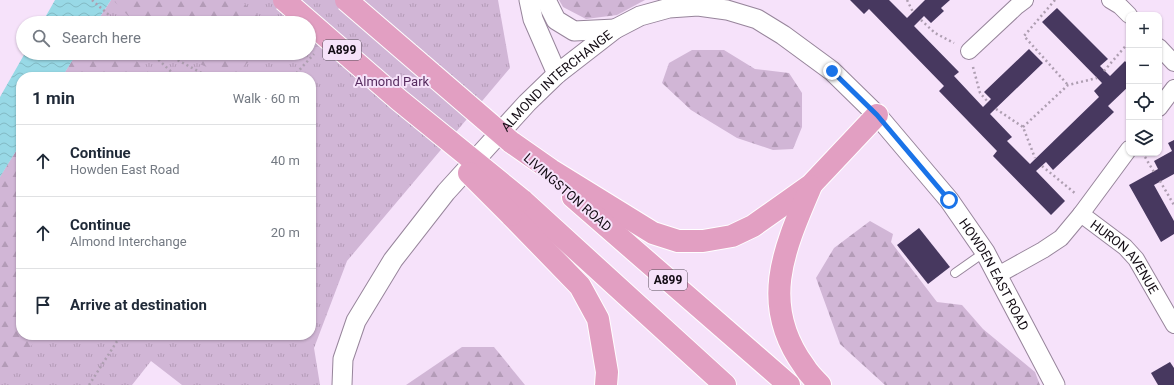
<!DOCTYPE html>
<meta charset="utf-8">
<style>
:root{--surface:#fff;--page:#f2f2f3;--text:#1f2937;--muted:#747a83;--line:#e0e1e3}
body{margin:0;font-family:Roboto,sans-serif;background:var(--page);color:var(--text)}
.controls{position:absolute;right:12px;top:12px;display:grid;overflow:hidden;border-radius:8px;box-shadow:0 1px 3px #0004}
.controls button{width:36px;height:36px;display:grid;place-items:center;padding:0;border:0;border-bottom:1px solid var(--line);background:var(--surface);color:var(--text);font:20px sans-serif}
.stop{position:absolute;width:12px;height:12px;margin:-9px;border:3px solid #1a73e8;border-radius:50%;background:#fff}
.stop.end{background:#1a73e8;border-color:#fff;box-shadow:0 1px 4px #0008}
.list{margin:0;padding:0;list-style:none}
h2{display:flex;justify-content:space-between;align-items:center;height:52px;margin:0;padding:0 16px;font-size:17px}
h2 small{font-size:13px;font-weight:400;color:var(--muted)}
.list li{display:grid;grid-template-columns:26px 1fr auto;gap:12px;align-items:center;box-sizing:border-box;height:72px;padding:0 16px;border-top:1px solid var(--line)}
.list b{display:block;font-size:15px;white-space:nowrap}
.list p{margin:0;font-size:13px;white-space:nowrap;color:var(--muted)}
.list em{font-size:13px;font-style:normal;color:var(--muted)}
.icon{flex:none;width:22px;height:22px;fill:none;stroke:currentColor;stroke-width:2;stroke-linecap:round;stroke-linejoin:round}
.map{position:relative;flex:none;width:1174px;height:385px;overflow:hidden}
.search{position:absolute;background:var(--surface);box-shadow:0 1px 3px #0004;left:16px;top:16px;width:300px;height:44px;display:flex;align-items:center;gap:10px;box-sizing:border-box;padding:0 14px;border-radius:22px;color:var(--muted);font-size:15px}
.panel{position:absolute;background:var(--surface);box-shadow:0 1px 3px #0004;left:16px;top:72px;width:300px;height:268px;border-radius:16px}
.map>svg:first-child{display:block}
.grass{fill:url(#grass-tufts)}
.forest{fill:url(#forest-firs)}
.water{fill:url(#water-waves)}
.building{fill:#47385f}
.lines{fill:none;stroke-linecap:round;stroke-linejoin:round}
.service-casing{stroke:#97859b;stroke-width:10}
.minor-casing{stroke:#97859b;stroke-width:18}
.tertiary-casing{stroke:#97859b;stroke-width:21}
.primary-casing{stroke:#fff;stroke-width:24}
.path{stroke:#ae9eb1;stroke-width:2.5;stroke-dasharray:2 3;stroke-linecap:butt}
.service{stroke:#fff;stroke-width:8}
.minor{stroke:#fff;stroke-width:16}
.tertiary{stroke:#fff;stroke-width:19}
.primary{stroke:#e29fc2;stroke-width:22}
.primary-bridge-casing{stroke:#fff;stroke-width:24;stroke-linecap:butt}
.primary-bridge{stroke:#e29fc2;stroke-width:22}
.route{stroke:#1a73e8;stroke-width:5}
.labels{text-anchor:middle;stroke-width:4;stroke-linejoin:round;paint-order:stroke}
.shield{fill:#f6e2fa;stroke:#574c59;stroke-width:1}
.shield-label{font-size:12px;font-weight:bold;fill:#130c14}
.park-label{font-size:13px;fill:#562c5f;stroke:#f6e2fa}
.street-label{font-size:13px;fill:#130c14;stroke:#f6e2fa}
</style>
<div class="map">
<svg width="1174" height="385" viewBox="0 0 1174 385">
<defs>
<pattern id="grass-tufts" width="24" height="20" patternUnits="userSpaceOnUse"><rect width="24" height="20" fill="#d1b6d6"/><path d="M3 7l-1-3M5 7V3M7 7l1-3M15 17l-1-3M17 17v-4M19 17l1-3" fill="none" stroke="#b39bb7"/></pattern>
<pattern id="forest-firs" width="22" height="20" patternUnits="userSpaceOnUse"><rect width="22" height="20" fill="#d1b6d6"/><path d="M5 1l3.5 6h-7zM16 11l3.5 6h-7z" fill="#b39bb7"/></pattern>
<pattern id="water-waves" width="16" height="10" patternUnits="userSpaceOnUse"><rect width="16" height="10" fill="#98d9e6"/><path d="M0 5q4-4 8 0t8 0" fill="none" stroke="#82b9c4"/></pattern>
</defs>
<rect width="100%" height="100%" fill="#f6e2fa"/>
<!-- grass -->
<polygon class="grass" points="111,0 498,0 510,68 347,261 314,348 320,385 182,385 151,361 132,385 0,385 0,177 21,143 21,335 311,335 311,77 62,77 77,53 309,53 309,23 96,23"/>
<!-- forest -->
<g class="forest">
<polygon points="113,0 240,0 266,23 135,23"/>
<polygon points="559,0 645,0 617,15 586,19 563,7"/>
<polygon points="692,50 724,50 755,69 789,73 802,93 802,127 793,149 773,150 737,138 691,110 662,83 669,63"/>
<polygon points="77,53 128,53 154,77 62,77"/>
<polygon points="174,53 257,53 234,77 230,77"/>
<polygon points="21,143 21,335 46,335 36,341 0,377 0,177"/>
<polygon points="870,221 893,234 891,242 937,302 962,305 983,329 1035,372 1040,385 885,385 840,344 816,278 834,248"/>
<polygon points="462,347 494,347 525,385 406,385"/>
</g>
<!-- water -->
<g class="water">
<polygon points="55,0 111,0 96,23 42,23"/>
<polygon points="25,53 77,53 62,77 21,77 21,143 0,177 0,97"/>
</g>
<!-- building -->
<g class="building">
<polygon points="850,0 889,0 907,18 925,0 950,0 941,8 944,11 931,23 924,16 914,26 959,72 954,76 983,107 991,99 984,92 1029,49 1043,63 990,114 1012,137 1007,141 1030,164 1099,97 1094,91 1102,83 1042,22 1057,8 1108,59 1100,66 1110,76 1125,61 1129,66 1129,86 1108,106 1114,112 1053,170 1046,162 1036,171 1065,201 1051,215 993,156 997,151 939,91 944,86 869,9 864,14"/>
<polygon points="1174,140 1174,174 1154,185 1174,221 1174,234 1161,242 1129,185 1158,169 1154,161 1172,151 1168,143"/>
<polygon points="919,228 950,267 928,284 897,245"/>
<polygon points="1170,362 1174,368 1174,385 1158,385 1151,373"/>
</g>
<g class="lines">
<!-- service casing -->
<g class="service-casing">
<polyline id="service" points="955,273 985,252"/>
</g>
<!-- minor casing -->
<g class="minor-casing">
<g id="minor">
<polyline points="1110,0 1120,6 1129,15"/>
<polyline points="1159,47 1174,63"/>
<polyline points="969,51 1017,6 1025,0"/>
<polyline points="1159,108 1174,88"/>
<path id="s1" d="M1081,214L1125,247L1136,259L1174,325"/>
<polyline points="998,275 1043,250 1061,238 1081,214 1129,149"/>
</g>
</g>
<!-- tertiary casing -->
<g class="tertiary-casing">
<g id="tertiary">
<polyline points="529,0 533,19 557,74"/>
<polyline points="546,0 556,20 574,31 615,29"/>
<path id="s2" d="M342,385L343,359L356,321L393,260L446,192L527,103L557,74L615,29L640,16L669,8L698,6L727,10L757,19L783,35L832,71L877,115L949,200L985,252L1055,385"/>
</g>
</g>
<!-- primary casing -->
<g class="primary-casing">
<g id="primary">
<polyline points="511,142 551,170 653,233 678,241 703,241 732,236 753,226 811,185 877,115"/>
<path d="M811,186C784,249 759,304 804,366C808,373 814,379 820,385"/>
<polyline points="573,197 789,385"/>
<polyline points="522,200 725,385"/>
<polyline points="511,215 580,286 598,319 607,372 606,385"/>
</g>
</g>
<!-- path -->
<g class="path">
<polyline points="92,0 118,23"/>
<polyline points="907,0 913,12"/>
<polyline points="1055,0 1024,36 1068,85"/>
<polyline points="921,20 935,33 954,43"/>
<polyline points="151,53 177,77"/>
<polyline points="154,56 168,55 209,77"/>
<polyline points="973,67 980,93 988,102"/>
<polyline points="1104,71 1129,42"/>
<polyline points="293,77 314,54"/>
<polyline points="996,109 1023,127 1035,158"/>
<polyline points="1023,127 1068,85 1097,78"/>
<polyline points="1145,157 1154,172"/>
<polyline points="1042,166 1076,194"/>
<polyline points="1160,181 1174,205"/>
<polyline points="89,385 121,335"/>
</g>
<!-- service -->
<use href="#service" class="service"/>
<!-- minor -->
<use href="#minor" class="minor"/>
<!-- tertiary -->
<use href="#tertiary" class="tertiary"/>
<!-- primary -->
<use href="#primary" class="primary"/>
<!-- primary-bridge casing -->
<g class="primary-bridge-casing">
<g id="primary-bridge">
<polyline points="284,0 399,100 522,200"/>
<polyline points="346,0 511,142"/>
<polyline points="469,173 511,215"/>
</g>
</g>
<!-- primary-bridge -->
<use href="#primary-bridge" class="primary-bridge"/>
</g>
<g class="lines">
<!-- route -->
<polyline class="route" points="832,71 877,115 949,200"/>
</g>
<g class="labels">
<!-- shield labels -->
<g class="shield">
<rect x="323" y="40" width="38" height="20" rx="3"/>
<rect x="649" y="270" width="38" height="20" rx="3"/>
</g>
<g class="shield-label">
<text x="342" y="54">A899</text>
<text x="668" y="284">A899</text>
</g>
<!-- park labels -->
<g class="park-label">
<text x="392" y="86">Almond Park</text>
</g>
<!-- street labels -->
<g class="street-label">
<text dy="5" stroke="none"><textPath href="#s2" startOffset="381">ALMOND INTERCHANGE</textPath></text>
<text transform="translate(568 192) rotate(41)" y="5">LIVINGSTON ROAD</text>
<text dy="5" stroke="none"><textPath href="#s1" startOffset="62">HURON AVENUE</textPath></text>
<text dy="5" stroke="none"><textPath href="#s2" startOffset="960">HOWDEN EAST ROAD</textPath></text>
</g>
</g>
</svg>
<div class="controls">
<button>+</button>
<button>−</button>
<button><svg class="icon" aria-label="locate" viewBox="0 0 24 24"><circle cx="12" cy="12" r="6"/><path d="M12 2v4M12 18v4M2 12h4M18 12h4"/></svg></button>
<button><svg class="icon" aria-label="layers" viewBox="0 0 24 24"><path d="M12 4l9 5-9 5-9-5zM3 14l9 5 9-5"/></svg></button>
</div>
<div class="stop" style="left:949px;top:200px"></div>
<div class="stop end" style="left:832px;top:71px"></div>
<div class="search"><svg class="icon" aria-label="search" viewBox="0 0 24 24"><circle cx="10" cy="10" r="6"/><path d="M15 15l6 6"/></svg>Search here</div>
<section class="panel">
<h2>1 min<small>Walk · 60 m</small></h2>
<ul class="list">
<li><svg class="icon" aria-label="ahead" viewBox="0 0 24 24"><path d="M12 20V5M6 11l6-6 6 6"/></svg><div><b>Continue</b><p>Howden East Road</p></div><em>40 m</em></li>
<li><svg class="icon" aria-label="ahead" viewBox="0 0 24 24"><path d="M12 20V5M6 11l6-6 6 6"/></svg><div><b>Continue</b><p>Almond Interchange</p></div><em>20 m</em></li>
<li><svg class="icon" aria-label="arrive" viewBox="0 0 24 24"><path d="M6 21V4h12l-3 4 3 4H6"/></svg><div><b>Arrive at destination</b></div></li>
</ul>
</section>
</div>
